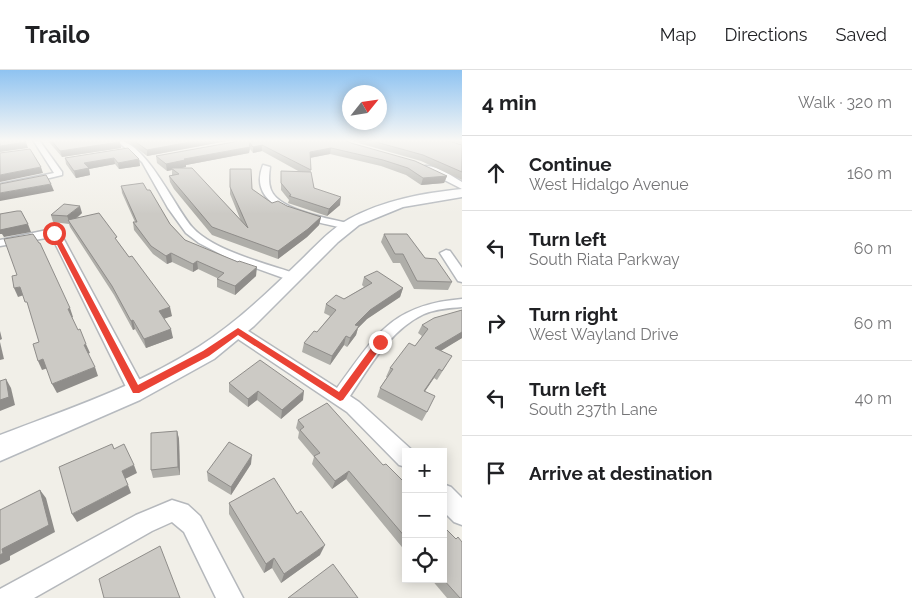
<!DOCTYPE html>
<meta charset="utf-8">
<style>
:root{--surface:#fff;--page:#f2f2f2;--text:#202124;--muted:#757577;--line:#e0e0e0}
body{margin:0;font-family:Raleway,sans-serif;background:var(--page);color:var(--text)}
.controls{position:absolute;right:15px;bottom:15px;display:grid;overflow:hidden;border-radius:0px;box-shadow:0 2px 12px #0003}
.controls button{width:45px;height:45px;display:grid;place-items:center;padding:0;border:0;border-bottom:1px solid var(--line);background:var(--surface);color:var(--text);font:25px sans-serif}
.compass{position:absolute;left:342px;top:15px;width:45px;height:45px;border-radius:50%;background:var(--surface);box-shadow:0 2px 12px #0003;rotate:60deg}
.stop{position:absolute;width:15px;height:15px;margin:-11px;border:4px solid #ea4335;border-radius:50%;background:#fff}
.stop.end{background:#ea4335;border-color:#fff;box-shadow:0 1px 5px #0008}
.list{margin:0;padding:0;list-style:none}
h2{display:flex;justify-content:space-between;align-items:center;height:65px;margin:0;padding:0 20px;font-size:21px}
h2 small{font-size:16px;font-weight:400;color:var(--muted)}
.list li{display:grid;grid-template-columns:32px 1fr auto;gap:15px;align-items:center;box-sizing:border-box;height:75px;padding:0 20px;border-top:1px solid var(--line)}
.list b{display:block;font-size:19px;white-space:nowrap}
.list p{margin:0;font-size:16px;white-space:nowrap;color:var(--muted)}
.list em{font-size:16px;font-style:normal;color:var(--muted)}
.icon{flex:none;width:28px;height:28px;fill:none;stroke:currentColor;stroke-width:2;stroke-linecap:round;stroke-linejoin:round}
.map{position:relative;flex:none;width:462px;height:528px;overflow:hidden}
header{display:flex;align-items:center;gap:30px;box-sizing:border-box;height:70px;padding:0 25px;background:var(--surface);border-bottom:1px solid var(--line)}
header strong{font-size:24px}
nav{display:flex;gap:28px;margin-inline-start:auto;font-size:18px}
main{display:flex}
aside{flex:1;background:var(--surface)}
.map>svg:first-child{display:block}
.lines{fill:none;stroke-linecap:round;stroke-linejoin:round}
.street-casing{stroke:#b5b8bc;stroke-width:3}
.secondary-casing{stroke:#b6babf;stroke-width:3}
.street{fill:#fff;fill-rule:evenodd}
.secondary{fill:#fff;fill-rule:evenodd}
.wall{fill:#afaea9}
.shaded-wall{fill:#8f8d8a}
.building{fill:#cccac5;stroke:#8f8d8a}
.route{fill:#ea4335}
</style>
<header>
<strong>Trailo</strong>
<nav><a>Map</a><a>Directions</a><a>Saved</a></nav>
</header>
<main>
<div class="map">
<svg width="462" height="528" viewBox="0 0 462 528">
<rect width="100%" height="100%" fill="#f1efe8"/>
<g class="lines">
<!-- street casing -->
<g class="street-casing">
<g id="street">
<polygon points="33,70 39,70 62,102 62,105 0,120 0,114 54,103"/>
<path d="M116,70C145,70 174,136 192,157C213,181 268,194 297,204L299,207L297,210H289L228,188L199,173L186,163L168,138L142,92Z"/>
<path d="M263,95L270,97C269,104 268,113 271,120C279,141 332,149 352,154L353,156L352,158L348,159C318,152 244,142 263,95Z"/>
<path d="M425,96C437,95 452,106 462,112V119L425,100Z"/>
<polygon points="47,160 60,162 61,164 145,320 142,325 136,327 130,325 52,167 0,176 0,170"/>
<polygon points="446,180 450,181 462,198 462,212 458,211 440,183"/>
<path d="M462,229V237C449,238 436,239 424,244C390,260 370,296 350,326L359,332L413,381L406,382V397L399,395L347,342L232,265L230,261L232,257H242L337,318C376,265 391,235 462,229Z"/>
<polygon points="443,414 451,417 462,428 462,455 454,452 443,441"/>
<polygon points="172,430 188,435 200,446 243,528 216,528 184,462 172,452 152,461 34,528 0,528 0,519 136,445"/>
</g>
</g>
<!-- secondary casing -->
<g class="secondary-casing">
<path id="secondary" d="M462,119V127L403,137L359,155L338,172L254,256L214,289L140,330L0,391V365C68,339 138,316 200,276C236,253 267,223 298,193C315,177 329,160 349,149C384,130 423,123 462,119Z"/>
</g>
<!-- street -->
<use href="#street" class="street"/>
<!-- secondary -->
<use href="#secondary" class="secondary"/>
</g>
<!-- wall -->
<g class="wall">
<polygon points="49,70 118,70 121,78 62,87 49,72"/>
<polygon points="126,70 232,70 147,86"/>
<polygon points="348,70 445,70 462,75 462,110 421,91"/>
<polygon points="447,70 462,70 462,74"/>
<polygon points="234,72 351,73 447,106 444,113 421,115 406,105 381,96 330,84 310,88 311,103 314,118 340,135 327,146 288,133 289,130 281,120 281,101 300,102 262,81 253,83 250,79 249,83 186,95 186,97 179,98 241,151 230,124 230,99 252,119 272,133 287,136 321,147 319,155 307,167 278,189 212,165 174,119 170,112 169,106 172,105 172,100 167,101 157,93 156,86"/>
<polygon points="65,88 139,89 140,96 119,99 115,94 89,99 90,105 76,108 66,94"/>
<polygon points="121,116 147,120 170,154 185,170 256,206 235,225 217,217 217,208 198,199 193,202 172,192 167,194 153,184 134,160 133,152 135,152 122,123"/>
<polygon points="82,143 77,148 118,172 172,246 164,248 173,268 146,278 135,259 133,260 114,225 70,157 69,154 53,152 51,145"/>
<polygon points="384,164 425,188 452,212 448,220 414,219 400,193 393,193 381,172"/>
<polygon points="364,207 403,218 400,227 367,249 358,258 356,265 347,277 344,275 330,295 302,282 304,273 317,262 330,246 324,243 326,234 344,229 364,217 362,215"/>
<polygon points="462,240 462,268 441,280 447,294 437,310 434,308 425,321 427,342 422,351 377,327 380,318 387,307 386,307 390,298 415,276 422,266 418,263 422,255"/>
<polygon points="229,313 303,330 281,349 257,330 248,337 229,322"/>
<polygon points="298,350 383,395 406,414 406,482 346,409 332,419 312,394 314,387 298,368 299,362 296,358"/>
<polygon points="177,361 179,369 180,405 153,408 151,400"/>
<polygon points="251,394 231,425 208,411 207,402"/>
<polygon points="229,433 320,485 281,513 272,498 264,503 229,444"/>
<polygon points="431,509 443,509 462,528 447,528"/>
</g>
<!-- shaded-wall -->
<g class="shaded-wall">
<polygon points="201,70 232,70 147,86 147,80"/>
<polygon points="26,72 28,78 0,82 0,76"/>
<polygon points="120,72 121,78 62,87 60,81"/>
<polygon points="262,75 262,81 253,83 253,77"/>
<polygon points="250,77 249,83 186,95 186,97 173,100 171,98 172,100 167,101 166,94 184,89"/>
<polygon points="331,78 330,84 309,88 310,82"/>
<polygon points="114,88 115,94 89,99 90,105 76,108 74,101 84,93"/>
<polygon points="139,89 140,96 119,99 118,93"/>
<polygon points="41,97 43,103 0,112 0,105"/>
<polygon points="447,106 444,113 421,115 423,108"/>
<polygon points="51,114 54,121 0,131 0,123"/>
<polygon points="341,127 340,135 327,146 329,139"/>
<polygon points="80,136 82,143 70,153 67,146"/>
<polygon points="321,147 319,155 307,167 278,189 278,181"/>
<polygon points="28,154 31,162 4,167 2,164 0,164 0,159"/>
<polygon points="171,183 172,192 167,194 166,186"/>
<polygon points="197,191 198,199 193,202 193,194"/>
<polygon points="257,197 256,206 235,225 235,216"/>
<polygon points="20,217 24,225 18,227 14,218"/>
<polygon points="403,218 400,227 367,249 358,258 356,265 347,277 355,255 370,240"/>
<polygon points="170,237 172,246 161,250 159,241"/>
<polygon points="70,238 73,247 71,248 68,239"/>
<polygon points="133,250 135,259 133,260 131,251"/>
<polygon points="171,259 173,268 146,278 144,269"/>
<polygon points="0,261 2,269 0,270"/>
<polygon points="462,262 462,268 431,287 435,278"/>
<polygon points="346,266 344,275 330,295 332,286"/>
<polygon points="0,272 4,289 0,290"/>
<polygon points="86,274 90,283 87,284 84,275"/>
<polygon points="43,289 48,298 42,300 38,291"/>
<polygon points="95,297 98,306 57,323 52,314"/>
<polygon points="439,299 434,308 419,330 424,321"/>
<polygon points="6,309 11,318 15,335 0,341 0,330"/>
<polygon points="258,321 257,330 248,337 248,329"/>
<polygon points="304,321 303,330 281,349 282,340"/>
<polygon points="177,361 179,369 180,405 178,397"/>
<polygon points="252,385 251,394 231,425 231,417"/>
<polygon points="134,395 137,403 125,409 122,401"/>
<polygon points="349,401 346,409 332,419 335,411"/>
<polygon points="128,415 131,423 77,452 72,444"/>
<polygon points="40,420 46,428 55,462 10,486 10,490 0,495 0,485 2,479"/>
<polygon points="325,475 320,485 281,513 284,504"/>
<polygon points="274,488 272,498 264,503 266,494"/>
</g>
<!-- building -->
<g class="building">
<polygon points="0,70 24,70 26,72 0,76"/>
<polygon points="51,70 118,70 120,72 60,81"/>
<polygon points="133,70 201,70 147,80"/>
<polygon points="239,70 344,70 351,73 415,91 447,106 423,108 408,98 383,90 331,78 310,82 311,100 262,75 253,77 249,72 250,77 184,89 185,90 166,94 156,86 234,72"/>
<polygon points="369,70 445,70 462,75 462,102 423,85"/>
<polygon points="128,78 139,89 118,93 114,88 84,93 89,98 74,101 65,88"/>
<polygon points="30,79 41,97 0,105 0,83"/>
<polygon points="171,98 192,98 248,158 230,117 230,99 251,99 252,119 272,133 278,131 287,136 321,147 308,159 278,181 212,157 174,112 169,106 179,104"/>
<polygon points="281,101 311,102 314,118 341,127 329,139 289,126 291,125 281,113"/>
<polygon points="46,105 51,114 0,123 0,114"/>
<polygon points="143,113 147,120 150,120 170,154 185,170 238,192 239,191 257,197 235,216 217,209 224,203 197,191 193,194 171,183 166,186 151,176 133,152 137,152 121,116"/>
<polygon points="64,134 80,136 67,146 51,145"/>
<polygon points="17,141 21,141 28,154 0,160 0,144"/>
<polygon points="99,143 117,167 115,168 129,187 132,186 170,237 159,241 171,259 144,269 133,250 131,251 112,216 68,150"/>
<polygon points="33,164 39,173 40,173 70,238 68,239 78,260 80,259 86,274 84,275 95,297 52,314 43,289 38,291 33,274 39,272 27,232 25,232 20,217 14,218 12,206 17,205 4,169"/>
<polygon points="384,164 407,164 425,188 436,189 452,212 417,211 403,184 395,184"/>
<polygon points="377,201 403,218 370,240 355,255 359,256 350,268 346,266 332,286 304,273 314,261 317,262 336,240 326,234 336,225 344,229 372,213 364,207"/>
<polygon points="462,240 462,262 435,278 452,286 442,301 439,299 424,321 435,326 427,342 380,318 393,299 390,298 409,273 415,276 428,259 422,255 434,248"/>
<polygon points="260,290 304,321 282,340 258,321 248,329 229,313"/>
<polygon points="6,309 9,327 0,330 0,311"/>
<polygon points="327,333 383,395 386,394 406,414 406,468 349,401 335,411 314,386 320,383 300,360 304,357 298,350"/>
<polygon points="177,361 178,397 151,400 151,363"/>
<polygon points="229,372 252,385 231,417 207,402"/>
<polygon points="112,374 114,379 124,374 134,395 122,401 128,415 72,444 59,397"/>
<polygon points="274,408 297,444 301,441 325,475 284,504 274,488 266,494 229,433"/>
<polygon points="40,420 49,455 2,479 3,483 0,485 0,440"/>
<polygon points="443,456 456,469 458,467 462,472 462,528 460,528 443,509"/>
<polygon points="160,476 180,528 104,528 99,509"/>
<polygon points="333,494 358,528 288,528"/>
</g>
<!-- sky -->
<linearGradient id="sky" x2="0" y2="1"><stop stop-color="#8fc3f1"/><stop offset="0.49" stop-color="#f9f8f5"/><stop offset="1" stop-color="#f9f8f5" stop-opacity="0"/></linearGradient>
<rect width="462" height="144" fill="url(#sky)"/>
<!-- route -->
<polygon class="route" points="54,161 57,163 138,315 203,281 238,258 339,322 377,270 383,270 385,272 343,330 340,331 238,265 209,286 139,323 133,323 51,163"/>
</svg>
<div class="controls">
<button>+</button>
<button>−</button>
<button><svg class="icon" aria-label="locate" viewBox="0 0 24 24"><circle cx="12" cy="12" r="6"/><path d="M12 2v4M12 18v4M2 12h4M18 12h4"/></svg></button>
</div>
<svg class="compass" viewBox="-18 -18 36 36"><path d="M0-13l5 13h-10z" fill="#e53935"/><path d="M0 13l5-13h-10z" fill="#757577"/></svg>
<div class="stop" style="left:54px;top:163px"></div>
<div class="stop end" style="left:380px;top:272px"></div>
</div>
<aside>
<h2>4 min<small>Walk · 320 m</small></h2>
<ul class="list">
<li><svg class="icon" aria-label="ahead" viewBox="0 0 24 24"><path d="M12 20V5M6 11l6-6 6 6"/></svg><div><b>Continue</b><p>West Hidalgo Avenue</p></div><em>160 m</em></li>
<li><svg class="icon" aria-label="left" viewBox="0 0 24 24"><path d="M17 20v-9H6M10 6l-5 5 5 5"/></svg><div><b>Turn left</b><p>South Riata Parkway</p></div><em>60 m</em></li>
<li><svg class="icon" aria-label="right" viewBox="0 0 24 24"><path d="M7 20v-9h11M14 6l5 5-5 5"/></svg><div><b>Turn right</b><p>West Wayland Drive</p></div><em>60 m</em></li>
<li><svg class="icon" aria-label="left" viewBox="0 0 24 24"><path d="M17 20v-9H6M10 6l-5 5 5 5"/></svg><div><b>Turn left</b><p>South 237th Lane</p></div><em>40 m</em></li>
<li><svg class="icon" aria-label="arrive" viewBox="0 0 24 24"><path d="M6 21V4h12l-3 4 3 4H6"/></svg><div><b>Arrive at destination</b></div></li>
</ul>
</aside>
</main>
